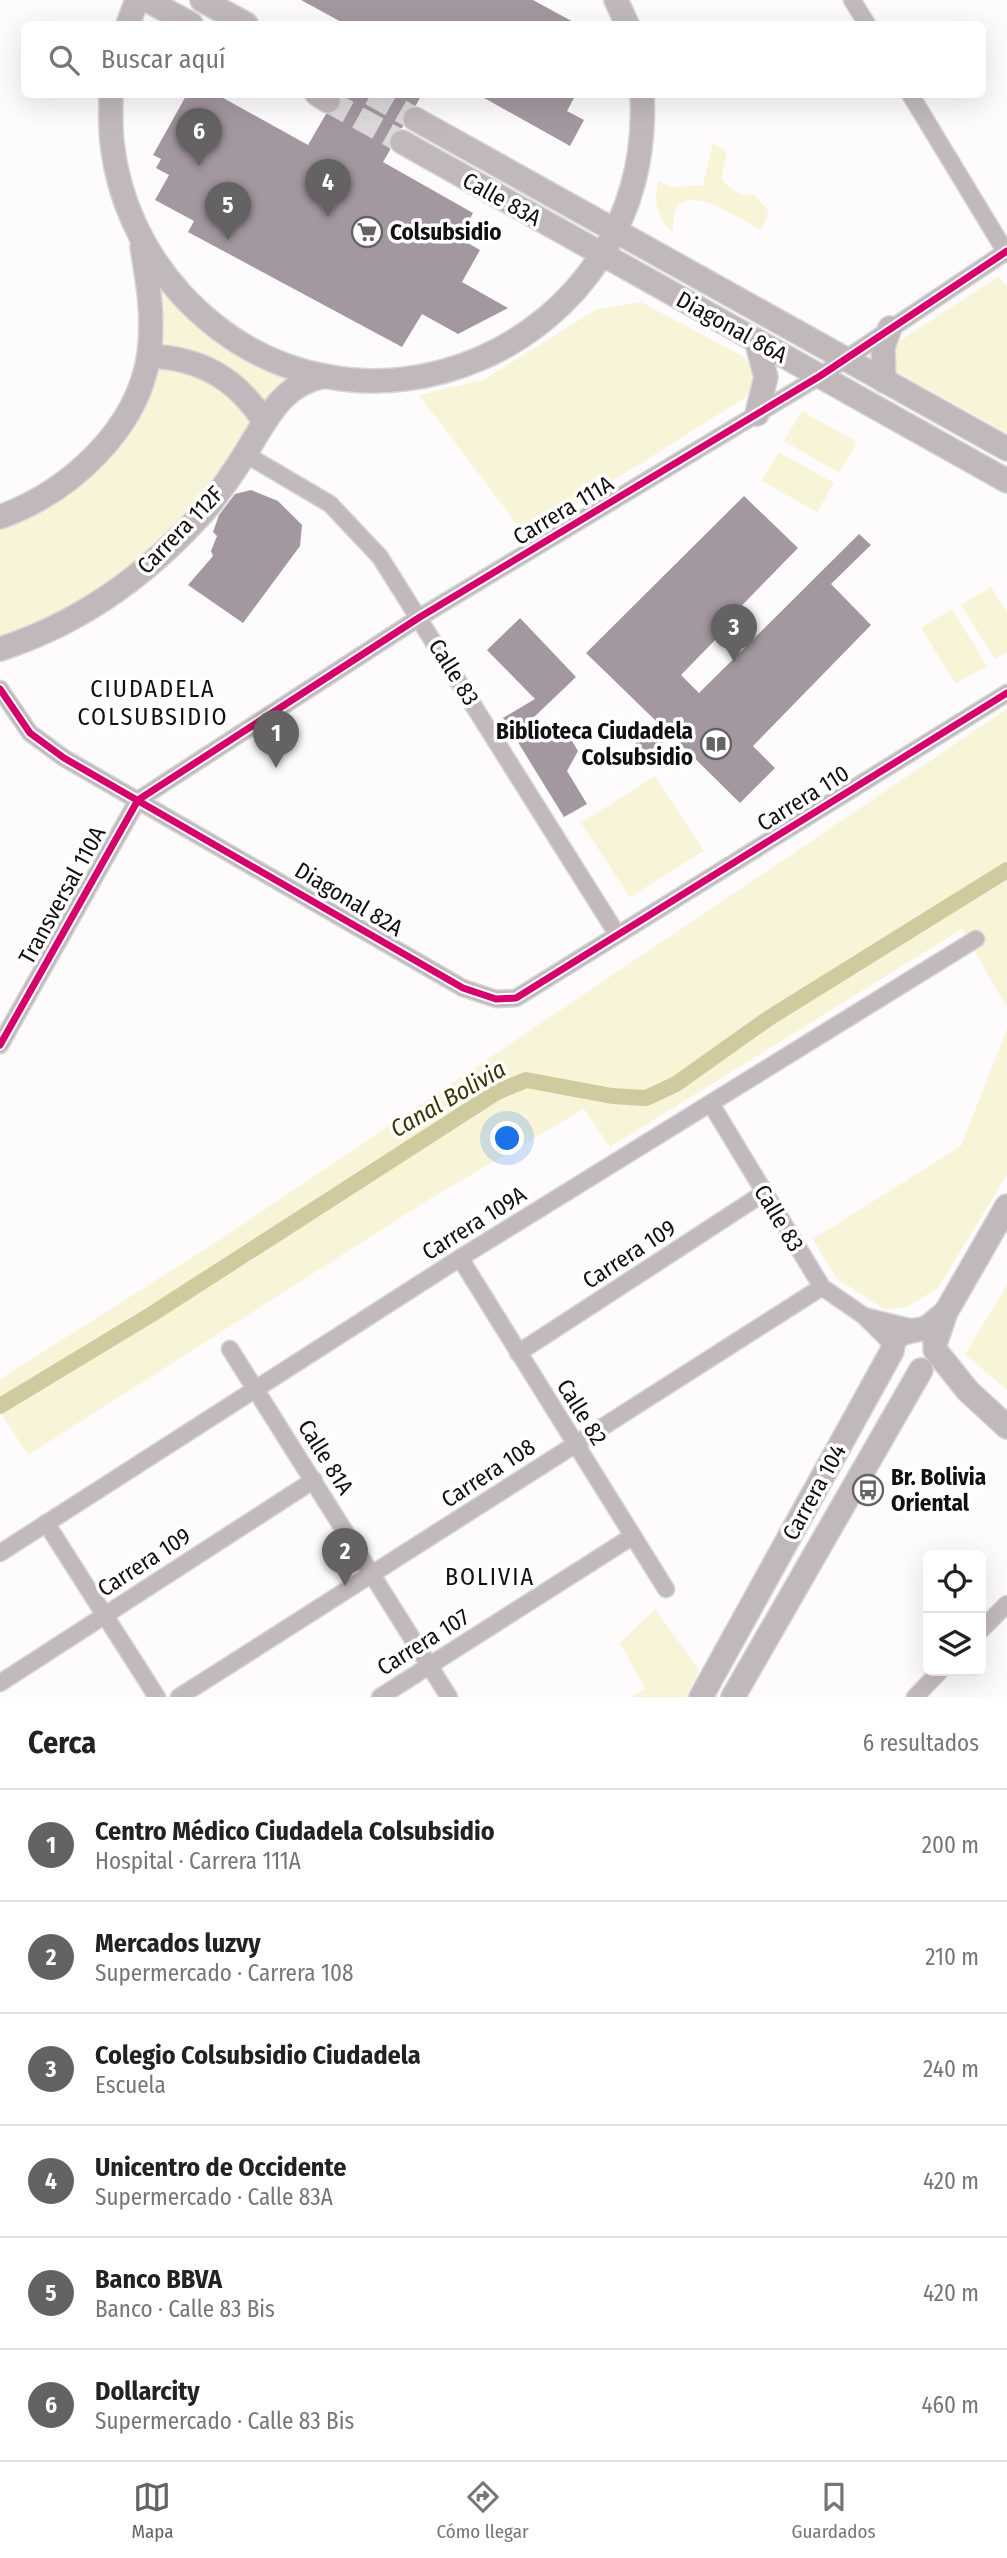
<!DOCTYPE html>
<html lang="es">
<meta charset="utf-8">
<style>
:root{--surface:#fff;--page:#f2f2f2;--text:#222;--muted:#767676;--line:#e0e0e0;--accent:#656264}
body{margin:0;font-family:"Fira Sans Condensed",sans-serif;background:var(--page);color:var(--text)}
.controls{position:absolute;right:21px;bottom:21px;display:grid;overflow:hidden;border-radius:10px;box-shadow:0 7px 28px #0002}
.controls button{width:63px;height:63px;display:grid;place-items:center;padding:0;border:0;border-bottom:2px solid var(--line);background:var(--surface);color:var(--text);font:35px sans-serif}
.you{position:absolute;left:508px;top:1139px;width:24px;height:24px;margin:-18px;border:5px solid #fff;border-radius:50%;background:#1a73e8;box-shadow:0 0 0 10px #1a73e833}
.badge{display:grid;place-items:center;width:46px;height:46px;border-radius:50%;background:var(--accent);color:#fff;font-size:23px;font-weight:700}
.pin{position:absolute;translate:-50% -58px;filter:drop-shadow(0 2px 4px #0008)}
.pin::after{content:'';position:absolute;top:37px;width:24px;height:21px;background:inherit;clip-path:polygon(0 0,100% 0,50% 100%)}
.list{margin:0;padding:0;list-style:none}
h2{display:flex;justify-content:space-between;align-items:center;height:91px;margin:0;padding:0 28px;font-size:30px}
h2 small{font-size:23px;font-weight:400;color:var(--muted)}
.list li{display:grid;grid-template-columns:46px 1fr auto;gap:21px;align-items:center;box-sizing:border-box;height:112px;padding:0 28px;border-top:2px solid var(--line)}
.list b{display:block;font-size:26px;white-space:nowrap}
.list p{margin:0;font-size:23px;white-space:nowrap;color:var(--muted)}
.list em{font-size:23px;font-style:normal;color:var(--muted)}
.icon{flex:none;width:38px;height:38px;fill:none;stroke:currentColor;stroke-width:2;stroke-linecap:round;stroke-linejoin:round}
.map{position:relative;flex:none;width:1007px;height:1697px;overflow:hidden}
.search{position:absolute;background:var(--surface);box-shadow:0 7px 28px #0002;left:21px;right:21px;top:21px;height:77px;display:flex;align-items:center;gap:18px;box-sizing:border-box;padding:0 24px;border-radius:10px;color:var(--muted);font-size:26px}
.sheet{height:763px;background:var(--surface)}
nav{display:flex;justify-content:space-around;align-items:center;box-sizing:border-box;height:98px;border-top:2px solid var(--line);background:var(--surface);font-size:19px;color:var(--muted)}
nav a{display:grid;justify-items:center;gap:4px}
nav .on{color:var(--accent)}
.map>svg:first-child{display:block}
.green{fill:#f8f4d8}
.lines{fill:none;stroke-linecap:round;stroke-linejoin:round}
.canal{stroke:#d0cb9e;stroke-width:16}
.building{fill:#a498a0}
.secondary-tunnel{stroke:#dbd8da;stroke-width:23;stroke-dasharray:23 11;stroke-linecap:butt}
.street-casing{stroke:#d7d6d7;stroke-width:19}
.secondary-casing{stroke:#d7d6d7;stroke-width:26}
.street{stroke:#c2b9bd;stroke-width:16}
.secondary{stroke:#c1b8bc;stroke-width:23}
.cycleway-casing{stroke:#fff;stroke-width:11}
.cycleway{stroke:#d6006c;stroke-width:7}
.labels{text-anchor:middle;stroke-width:7;stroke-linejoin:round;paint-order:stroke}
.street-label{font-size:23px;fill:#120f11;stroke:#fff}
.poi-label{font-size:23px;font-weight:bold;fill:#120f11;stroke:#fff;text-anchor:start}
.neighbourhood-label{font-size:24px;letter-spacing:2px;fill:#120f11;stroke:#fff}
.water-label{font-size:24px;font-style:italic;fill:#3a3500;stroke:#fff}
</style>
<div class="map">
<svg width="1007" height="1697" viewBox="0 0 1007 1697">
<rect width="100%" height="100%" fill="#fefbfd"/>
<!-- green -->
<g class="green">
<path d="M713,142L727,152L721,178C732,192 738,194 755,195L769,212L761,230C742,221 691,183 676,209C673,215 673,225 673,232C656,220 654,200 658,181L672,187L703,185Z"/>
<path d="M153,270C201,331 222,347 296,373L273,388L212,488L164,542L77,604L0,637V527C35,506 73,488 105,462C152,424 147,326 153,270Z"/>
<polygon points="999,276 1007,287 1007,433 895,371 895,344"/>
<polygon points="641,302 744,357 755,372 755,385 746,397 526,536 419,395 483,380 595,310"/>
<polygon points="802,411 857,442 839,473 784,441"/>
<polygon points="779,452 834,483 817,512 762,481"/>
<polygon points="991,587 1007,613 1007,652 995,659 961,605"/>
<polygon points="952,609 987,666 956,684 921,628"/>
<polygon points="1007,709 1007,1008 962,929 610,1147 584,1109 433,1197 28,1455 0,1412 0,1379 218,1241"/>
<polygon points="655,776 704,851 630,897 581,823"/>
<polygon points="1007,1029 1007,1174 939,1287 909,1306 885,1310 836,1278 813,1239 961,1146"/>
<polygon points="1007,1285 1007,1390 965,1354"/>
<polygon points="655,1609 699,1670 686,1697 632,1697 645,1688 620,1643"/>
</g>
<g class="lines">
<!-- canal -->
<polyline class="canal" points="0,1406 152,1314 497,1092 526,1080 612,1096 646,1098 676,1084 769,1018 1007,870"/>
</g>
<!-- building -->
<g class="building">
<polygon points="301,0 533,0 577,24 345,24"/>
<polygon points="187,94 216,94 308,145 326,114 339,109 340,94 422,94 416,105 403,112 403,127 390,135 390,150 383,162 473,213 459,238 480,250 462,282 508,308 458,334 422,314 402,347 188,232 194,221 155,200 169,175 156,168 161,159 153,155"/>
<polygon points="477,94 576,94 567,111 584,120 570,146"/>
<polygon points="251,490 278,501 302,525 300,546 243,623 188,585 213,556 211,551 217,536 213,532 219,515 235,494"/>
<polygon points="744,496 798,548 713,635 717,638 681,675 699,693 859,534 871,545 831,584 871,625 753,746 775,768 740,803 671,735 644,760 632,747 657,722 586,653"/>
<polygon points="520,618 576,677 532,719 544,737 569,736 578,751 567,771 587,804 564,817 503,718 535,699 487,650"/>
</g>
<g class="lines">
<!-- secondary-tunnel -->
<g class="secondary-tunnel">
<polyline points="371,94 415,119"/>
<polyline points="328,101 402,142"/>
</g>
<!-- street casing -->
<g class="street-casing">
<g id="street">
<polyline points="852,0 867,24"/>
<polyline points="910,94 1007,254"/>
<polyline points="245,454 330,504 380,557 617,934"/>
<polyline points="0,689 30,733 64,758 463,988 496,999 516,998 1007,693"/>
<polyline points="0,1045 138,800 420,617 820,376 1007,251"/>
<polyline points="711,1104 822,1287 864,1316 893,1345"/>
<polyline points="460,1258 666,1589"/>
<polyline points="864,1316 913,1328"/>
<polyline points="230,1349 449,1697"/>
<polyline points="518,1353 764,1193"/>
<polyline points="46,1523 157,1697"/>
<polyline points="0,1553 460,1258 976,939"/>
<polyline points="981,1630 1007,1604"/>
<polyline points="0,1683 314,1480"/>
<polyline points="179,1697 822,1287"/>
<polyline points="380,1697 633,1536"/>
<polyline points="915,1697 940,1671"/>
</g>
</g>
<!-- secondary casing -->
<g class="secondary-casing">
<g id="secondary">
<polyline points="147,0 191,24"/>
<polyline points="202,0 246,24"/>
<polyline points="616,0 627,24"/>
<polyline points="128,24 137,0"/>
<path d="M111,94C111,110 110,127 112,142C118,199 143,252 181,294C352,480 656,346 642,94"/>
<polyline points="317,94 328,101"/>
<polyline points="415,119 1007,449"/>
<polyline points="402,142 1007,481"/>
<polyline points="756,340 766,377 757,414"/>
<path d="M149,356C200,358 236,378 264,421"/>
<polyline points="884,381 883,347 890,328"/>
<path d="M0,517C69,492 138,430 149,354C154,317 148,282 142,247"/>
<path d="M0,649C78,624 143,578 198,518C216,499 231,476 245,454C267,419 282,383 326,376"/>
<polyline points="935,1344 946,1312 1007,1206"/>
<polyline points="935,1350 968,1391 1007,1427"/>
<path d="M701,1697L892,1351C894,1331 907,1332 922,1329C929,1328 940,1316 946,1312"/>
<polyline points="733,1697 921,1370"/>
</g>
</g>
<!-- street -->
<use href="#street" class="street"/>
<!-- secondary -->
<use href="#secondary" class="secondary"/>
<!-- cycleway casing -->
<g class="cycleway-casing">
<g id="cycleway">
<polyline points="0,689 30,733 64,758 463,988 496,999 516,998 1007,693"/>
<polyline points="0,1045 138,800 420,617 820,376 1007,251"/>
</g>
</g>
<!-- cycleway -->
<use href="#cycleway" class="cycleway"/>
</g>
<!-- icons -->
<defs>
<g id="supermarket-ring" transform="scale(1.575)"><circle r="9.5" fill="#fff" stroke="#656264" stroke-width="1.5"/><path d="M-6-5.5h2.5l.6 2H6L4.5 2H-2.5L-4.4-4H-6ZM-1.5 3.2a1.3 1.3 0 1 0 .1 0ZM3 3.2a1.3 1.3 0 1 0 .1 0Z" fill="#656264"/></g>
<g id="library-ring" transform="scale(1.575)"><circle r="9.5" fill="#fff" stroke="#656264" stroke-width="1.5"/><path d="M-6-4Q-3-5.5-.7-3.5V5Q-3 3-6 4ZM6-4Q3-5.5 .7-3.5V5Q3 3 6 4Z" fill="#656264"/></g>
<g id="bus-ring" transform="scale(1.575)"><circle r="9.5" fill="#fff" stroke="#656264" stroke-width="1.5"/><path d="M-5-6H5V4H4V6H2V4H-2V6H-4V4H-5ZM-3.5-4V0h7V-4ZM-3.5 1.2v1.5H-2V1.2ZM2 1.2v1.5H3.5V1.2Z" fill="#656264"/></g>
</defs>
<g fill-rule="evenodd">
<use href="#supermarket-ring" x="367" y="232"/>
<use href="#library-ring" x="716" y="744"/>
<use href="#bus-ring" x="868" y="1490"/>
</g>
<g class="labels">
<!-- street labels -->
<g class="street-label">
<text transform="translate(502 199) rotate(29)" y="8">Calle 83A</text>
<text transform="translate(732 327) rotate(29)" y="8">Diagonal 86A</text>
<text transform="translate(563 510) rotate(-31)" y="8">Carrera 111A</text>
<text transform="translate(180 530) rotate(-46)" y="8">Carrera 112F</text>
<text transform="translate(454 672) rotate(58)" y="8">Calle 83</text>
<text transform="translate(803 798) rotate(-32)" y="8">Carrera 110</text>
<text transform="translate(62 895) rotate(-61)" y="8">Transversal 110A</text>
<text transform="translate(349 899) rotate(31)" y="8">Diagonal 82A</text>
<text transform="translate(779 1218) rotate(59)" y="8">Calle 83</text>
<text transform="translate(474 1223) rotate(-32)" y="8">Carrera 109A</text>
<text transform="translate(629 1254) rotate(-33)" y="8">Carrera 109</text>
<text transform="translate(582 1412) rotate(58)" y="8">Calle 82</text>
<text transform="translate(326 1457) rotate(58)" y="8">Calle 81A</text>
<text transform="translate(488 1473) rotate(-33)" y="8">Carrera 108</text>
<text transform="translate(814 1492) rotate(-61)" y="8">Carrera 104</text>
<text transform="translate(144 1562) rotate(-33)" y="8">Carrera 109</text>
<text transform="translate(423 1642) rotate(-32)" y="8">Carrera 107</text>
</g>
<!-- poi labels -->
<g class="poi-label">
<text x="390" y="240">Colsubsidio</text>
<text x="693" y="739" text-anchor="end">Biblioteca Ciudadela<tspan x="693" dy="26">Colsubsidio</tspan></text>
<text x="891" y="1485">Br. Bolivia<tspan x="891" dy="26">Oriental</tspan></text>
</g>
<!-- neighbourhood labels -->
<g class="neighbourhood-label">
<text x="153" y="697">CIUDADELA<tspan x="153" dy="28">COLSUBSIDIO</tspan></text>
<text x="490" y="1585">BOLIVIA</text>
</g>
<!-- water labels -->
<g class="water-label">
<text transform="translate(448 1099) rotate(-30)" y="8">Canal Bolivia</text>
</g>
</g>
</svg>
<div class="controls">
<button><svg class="icon" aria-label="locate" viewBox="0 0 24 24"><circle cx="12" cy="12" r="6"/><path d="M12 2v4M12 18v4M2 12h4M18 12h4"/></svg></button>
<button><svg class="icon" aria-label="layers" viewBox="0 0 24 24"><path d="M12 4l9 5-9 5-9-5zM3 14l9 5 9-5"/></svg></button>
</div>
<div class="you"></div>
<div class="pin badge" style="left:276px;top:768px">1</div>
<div class="pin badge" style="left:345px;top:1586px">2</div>
<div class="pin badge" style="left:734px;top:662px">3</div>
<div class="pin badge" style="left:328px;top:217px">4</div>
<div class="pin badge" style="left:228px;top:240px">5</div>
<div class="pin badge" style="left:199px;top:166px">6</div>
<div class="search"><svg class="icon" aria-label="search" viewBox="0 0 24 24"><circle cx="10" cy="10" r="6"/><path d="M15 15l6 6"/></svg>Buscar aquí</div>
</div>
<section class="sheet">
<h2>Cerca<small>6 resultados</small></h2>
<ul class="list">
<li><span class="badge">1</span><div><b>Centro Médico Ciudadela Colsubsidio</b><p>Hospital · Carrera 111A</p></div><em>200 m</em></li>
<li><span class="badge">2</span><div><b>Mercados luzvy</b><p>Supermercado · Carrera 108</p></div><em>210 m</em></li>
<li><span class="badge">3</span><div><b>Colegio Colsubsidio Ciudadela</b><p>Escuela</p></div><em>240 m</em></li>
<li><span class="badge">4</span><div><b>Unicentro de Occidente</b><p>Supermercado · Calle 83A</p></div><em>420 m</em></li>
<li><span class="badge">5</span><div><b>Banco BBVA</b><p>Banco · Calle 83 Bis</p></div><em>420 m</em></li>
<li><span class="badge">6</span><div><b>Dollarcity</b><p>Supermercado · Calle 83 Bis</p></div><em>460 m</em></li>
</ul>
</section>
<nav>
<a class="on"><svg class="icon" aria-label="map" viewBox="0 0 24 24"><path d="M3 6l6-2 6 2 6-2v14l-6 2-6-2-6 2zM9 4v14M15 6v14"/></svg>Mapa</a>
<a><svg class="icon" aria-label="directions" viewBox="0 0 24 24"><path d="M12 3l9 9-9 9-9-9zM9 14v-3h6M13 9l2 2-2 2"/></svg>Cómo llegar</a>
<a><svg class="icon" aria-label="saved" viewBox="0 0 24 24"><path d="M7 4h10v16l-5-4-5 4z"/></svg>Guardados</a>
</nav>
